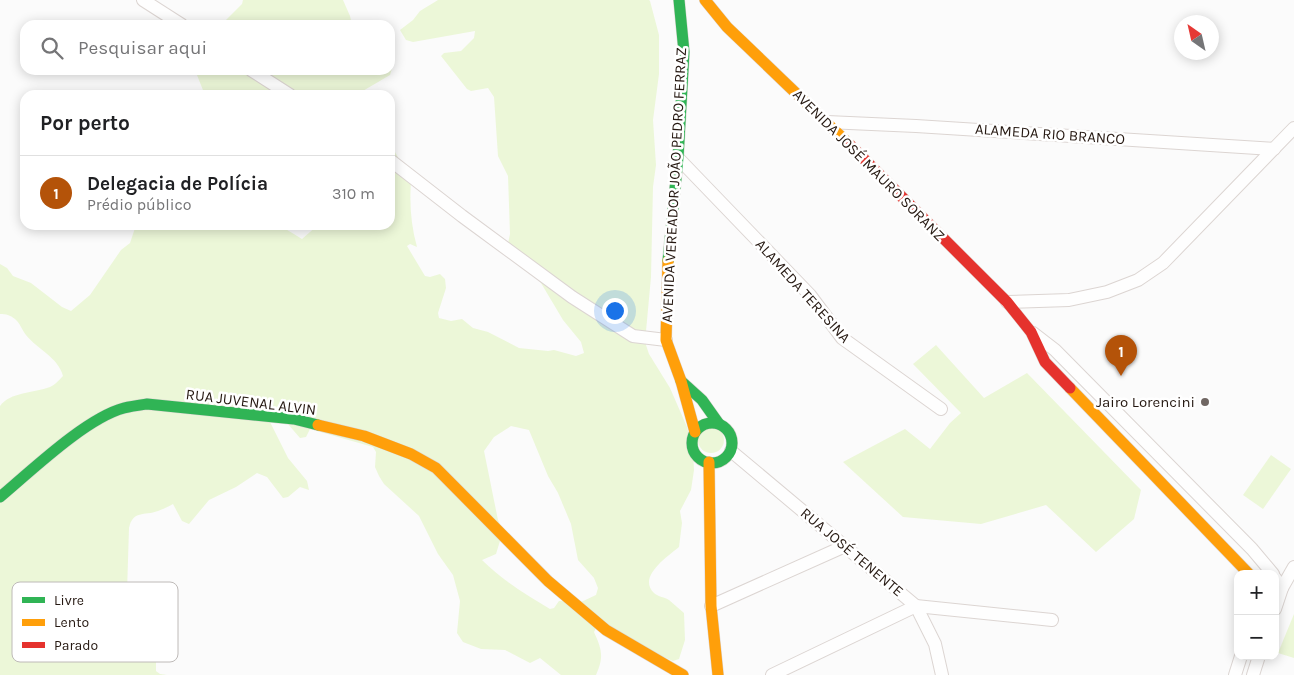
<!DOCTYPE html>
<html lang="pt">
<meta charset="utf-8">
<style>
:root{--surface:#fff;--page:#f6f6f6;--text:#202124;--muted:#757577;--line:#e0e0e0;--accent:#b45309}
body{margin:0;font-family:Karla,sans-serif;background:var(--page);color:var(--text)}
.controls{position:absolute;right:15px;bottom:15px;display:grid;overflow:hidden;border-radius:10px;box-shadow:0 2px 12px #0003}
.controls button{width:45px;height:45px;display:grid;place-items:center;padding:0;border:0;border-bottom:1px solid var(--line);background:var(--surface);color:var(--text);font:25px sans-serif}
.compass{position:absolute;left:1174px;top:15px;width:45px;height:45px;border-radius:50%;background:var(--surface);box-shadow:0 2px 12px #0003;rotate:326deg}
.you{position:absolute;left:614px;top:310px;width:18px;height:18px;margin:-12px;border:4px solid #fff;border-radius:50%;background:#1a73e8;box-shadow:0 0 0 8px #1a73e833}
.badge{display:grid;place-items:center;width:32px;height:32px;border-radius:50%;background:var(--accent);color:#fff;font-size:16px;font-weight:700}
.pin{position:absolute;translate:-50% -41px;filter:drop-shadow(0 1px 2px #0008)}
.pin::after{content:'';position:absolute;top:26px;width:18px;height:15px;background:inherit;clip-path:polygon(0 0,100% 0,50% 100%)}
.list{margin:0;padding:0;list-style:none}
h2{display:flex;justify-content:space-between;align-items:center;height:65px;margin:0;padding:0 20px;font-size:21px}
h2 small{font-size:16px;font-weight:400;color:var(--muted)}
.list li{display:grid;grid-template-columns:32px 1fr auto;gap:15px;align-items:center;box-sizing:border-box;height:75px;padding:0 20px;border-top:1px solid var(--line)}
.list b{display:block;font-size:19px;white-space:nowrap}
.list p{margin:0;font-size:16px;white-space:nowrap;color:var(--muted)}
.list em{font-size:16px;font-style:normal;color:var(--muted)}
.icon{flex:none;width:28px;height:28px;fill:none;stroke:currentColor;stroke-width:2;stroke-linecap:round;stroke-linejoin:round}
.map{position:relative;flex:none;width:1294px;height:675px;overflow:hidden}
.search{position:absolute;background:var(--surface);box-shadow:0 2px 12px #0003;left:20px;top:20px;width:375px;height:55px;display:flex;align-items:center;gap:12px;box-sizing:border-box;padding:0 18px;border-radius:15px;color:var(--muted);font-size:19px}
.panel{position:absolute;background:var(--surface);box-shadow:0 2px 12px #0003;left:20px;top:90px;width:375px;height:140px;border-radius:15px}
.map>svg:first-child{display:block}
.green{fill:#ecf7d8;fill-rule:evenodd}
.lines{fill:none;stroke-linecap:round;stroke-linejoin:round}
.street-casing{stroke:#dcd5d2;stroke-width:14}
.fast-casing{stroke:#dcd5d2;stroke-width:12}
.slow-casing{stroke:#dcd5d2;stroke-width:12}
.jam-casing{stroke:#dcd5d2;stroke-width:12}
.street{stroke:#fefefe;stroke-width:12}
.fast{stroke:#30b455;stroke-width:11}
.slow{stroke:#ff9f0a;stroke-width:11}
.jam{stroke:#e5322d;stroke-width:11}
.poi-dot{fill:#706763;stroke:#fff;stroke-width:2}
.labels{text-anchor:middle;stroke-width:5;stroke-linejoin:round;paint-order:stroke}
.street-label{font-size:15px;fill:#251811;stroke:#fff}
.poi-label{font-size:15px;fill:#251811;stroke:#fff;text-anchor:end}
.key{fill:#fff;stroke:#bebab8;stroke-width:1}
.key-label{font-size:14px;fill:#251811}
</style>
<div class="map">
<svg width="1294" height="675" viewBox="0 0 1294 675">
<rect width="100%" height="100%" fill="#fbfbfb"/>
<!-- green -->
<g class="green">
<polygon points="243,0 343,0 350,16 352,25 221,25 242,4"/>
<path d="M438,0H649L650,1L659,35V74L653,120L656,165L653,187L651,277L645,342L649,354L670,388L687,427L693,451L694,470L691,490L680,511L682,523L679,547C668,556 637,577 654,593C658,597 665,597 669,600C674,604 679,609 684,613L685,640L679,659L673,661L596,628L594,632C602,650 604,657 596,675H561L540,658L530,663L505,650L481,649L463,642L457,633L460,601L453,575L438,554L419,516L384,484L379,476L375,467L376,452L373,447L310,429L306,437L300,438L287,423L270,422L288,458L307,481L309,490L300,487L288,497L283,498L267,477L257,473L236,487L209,500L189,524L182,521L173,504C168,507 163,509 158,511C144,516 133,510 129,528L127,592L136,613L143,620L153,623L163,633L162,641L148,646L156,658V671L160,674L167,675H0V406C10,392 34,393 50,387C55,385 59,380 63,376C58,357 38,350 26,335C22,330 20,323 15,319C10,315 6,314 0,314V264L7,268L13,276L31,283L62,307L71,311L90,295L121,250L130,243L136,225H279L302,239L318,225H390V143L400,161L412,172C409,198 410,222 417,247L410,244L407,246L425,276L430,277L440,274L445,279L446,288L438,313L439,318L451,321L462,319L473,328L488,332L519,348L548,351L554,350L576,356L584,353L581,342L563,320L541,283L528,267L506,253L510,234L508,176L498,156L494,97L488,88L471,91L467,89L441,56L444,53L461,51L474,38L475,31L413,42L406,40L400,30L413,20L420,11ZM511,426L529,430L548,476L558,493L571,524L578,560L594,578L598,588L596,595L581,602L559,601L554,608L550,609C526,595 502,580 482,560L496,554L503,531L498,520L484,451L494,437Z"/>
<polygon points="390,61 393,65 390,75 356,95 205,95 195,70 390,70"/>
<polygon points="936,345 984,398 1027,373 1141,490 1134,519 1096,552 1046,505 981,524 903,517 843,462 905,429 930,449 950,423 961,413 913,364"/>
<circle cx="711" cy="440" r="13"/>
<polygon points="1271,455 1291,469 1263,509 1243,495"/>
<polygon points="1294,614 1294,658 1278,653"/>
</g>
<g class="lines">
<!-- street casing -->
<g class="street-casing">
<g id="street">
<polyline points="143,0 182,25"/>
<polyline points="251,70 290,95"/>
<polyline points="827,122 916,126 1274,149"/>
<polyline points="678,158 810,295 842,338 941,409"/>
<polyline points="390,160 462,216 572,297 633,336 666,340"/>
<polyline points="1007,302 1069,300 1107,292 1138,280 1163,263 1294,128"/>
<polyline points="1033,333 1055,350 1252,549 1273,574"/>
<polyline points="731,451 916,606 935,644 942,675"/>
<polyline points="1275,578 1282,588 1275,609"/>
<polyline points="1275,588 1282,588 1294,567"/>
<polyline points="711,606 845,546"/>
<polyline points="772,675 916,606 1052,620"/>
<polyline points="1235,675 1241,656"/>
<polyline points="1253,675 1259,656"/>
</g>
</g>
<!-- fast casing -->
<g class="fast-casing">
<g id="fast">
<polyline points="668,261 678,158 684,52 679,0"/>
<polyline points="681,381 702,400 719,424"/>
<circle cx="712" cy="443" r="20"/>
<path d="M0,497C31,471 86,418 124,408C132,406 140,405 147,404L294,419L318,425"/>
</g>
</g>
<!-- slow casing -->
<g class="slow-casing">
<g id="slow">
<polyline points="705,0 727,27 850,145"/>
<polyline points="668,261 666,340 681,381 695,432"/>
<polyline points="1070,388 1249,574"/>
<polyline points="318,425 364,436 411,454 436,468 548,581 606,630 683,675"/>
<polyline points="709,462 711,606 718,675"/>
</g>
</g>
<!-- jam casing -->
<g class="jam-casing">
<polyline id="jam" points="850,145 1007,302 1031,332 1045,362 1070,388"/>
</g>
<!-- street -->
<use href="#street" class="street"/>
<!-- fast -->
<use href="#fast" class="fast"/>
<!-- slow -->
<use href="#slow" class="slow"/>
<!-- jam -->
<use href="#jam" class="jam"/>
</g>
<!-- markers -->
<circle class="poi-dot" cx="1205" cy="402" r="5"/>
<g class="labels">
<!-- street labels -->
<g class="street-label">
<text transform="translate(1050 134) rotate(4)" y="5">ALAMEDA RIO BRANCO</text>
<text transform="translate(869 165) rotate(45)" y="5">AVENIDA JOSÉ MAURO SORANZ</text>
<text transform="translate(674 185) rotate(-87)" y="5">AVENIDA VEREADOR JOÃO PEDRO FERRAZ</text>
<text transform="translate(803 291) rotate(48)" y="5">ALAMEDA TERESINA</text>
<text transform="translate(251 402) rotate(7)" y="5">RUA JUVENAL ALVIN</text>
<text transform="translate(852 552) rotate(40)" y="5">RUA JOSÉ TENENTE</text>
</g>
<!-- poi labels -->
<g class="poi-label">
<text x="1195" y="407">Jairo Lorencini</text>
</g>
</g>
<!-- legend -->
<rect x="12" y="582" width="166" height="80" rx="8" class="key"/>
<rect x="22" y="597" width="23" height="6" fill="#30b455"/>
<rect x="22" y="619" width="23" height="7" fill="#ff9f0a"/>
<rect x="22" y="642" width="23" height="6" fill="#e5322d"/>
<g class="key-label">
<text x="54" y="605">Livre</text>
<text x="54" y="627">Lento</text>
<text x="54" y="650">Parado</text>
</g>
</svg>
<div class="controls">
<button>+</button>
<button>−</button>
</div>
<svg class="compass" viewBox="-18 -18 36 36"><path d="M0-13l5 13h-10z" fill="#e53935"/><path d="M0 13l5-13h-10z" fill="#757577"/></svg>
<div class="you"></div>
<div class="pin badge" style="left:1121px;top:376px">1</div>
<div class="search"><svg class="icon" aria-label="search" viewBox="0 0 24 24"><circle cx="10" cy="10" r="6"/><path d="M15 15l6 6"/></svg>Pesquisar aqui</div>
<section class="panel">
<h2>Por perto<small></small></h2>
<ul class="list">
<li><span class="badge">1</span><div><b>Delegacia de Polícia</b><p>Prédio público</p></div><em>310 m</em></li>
</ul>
</section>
</div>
